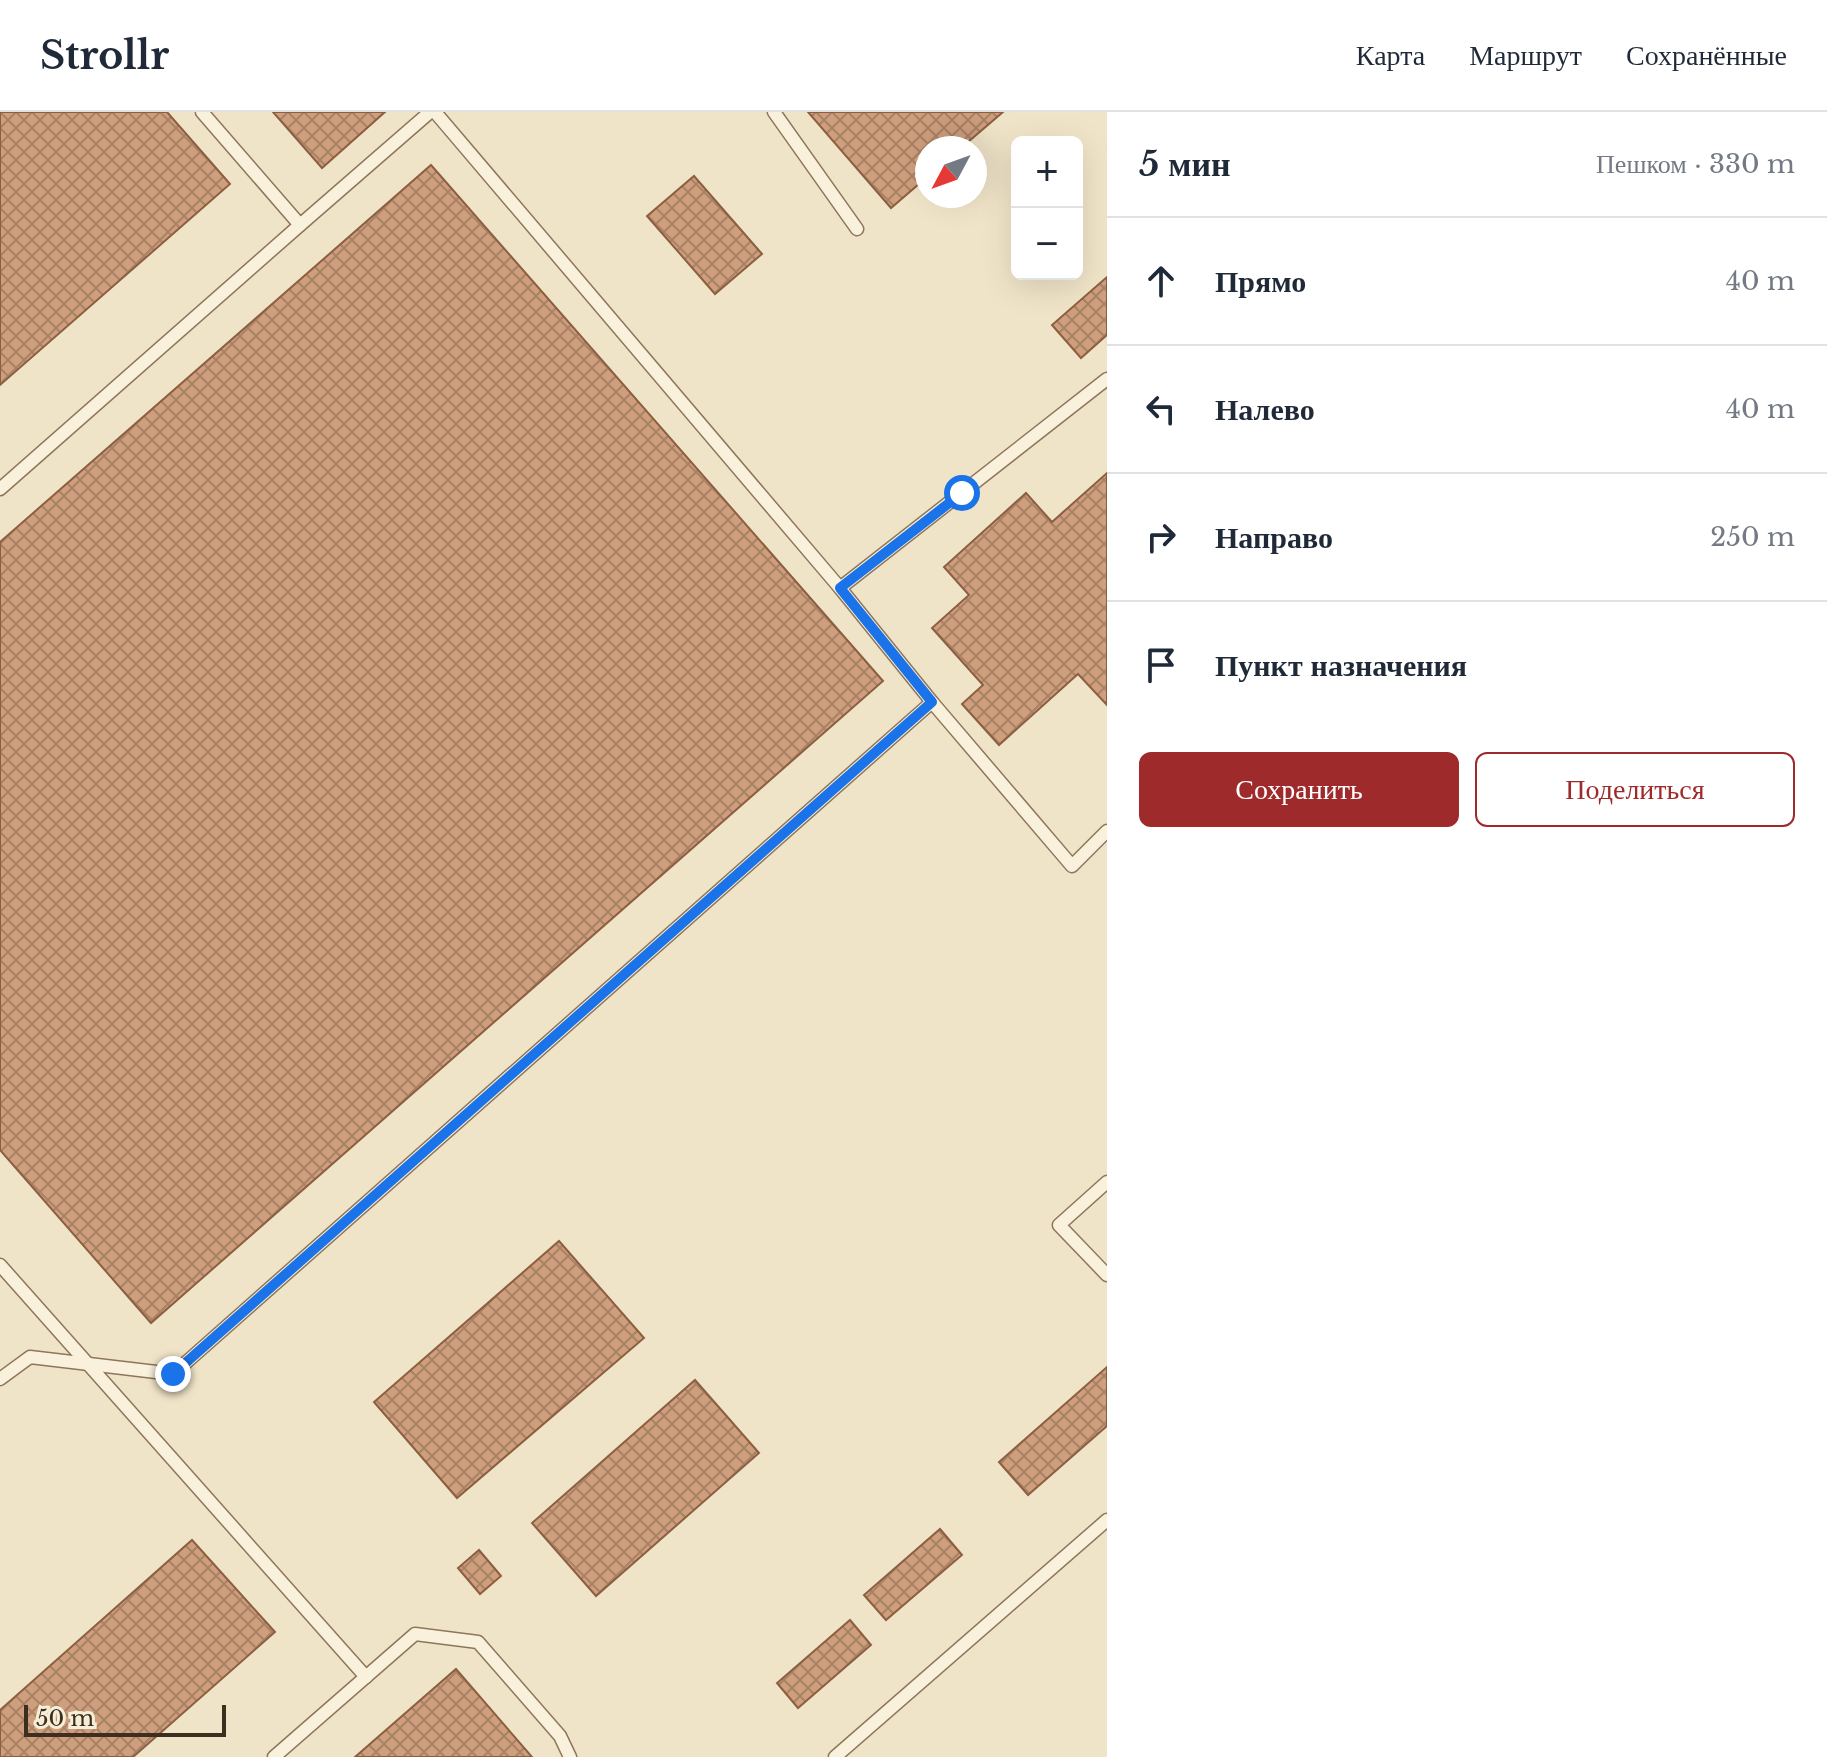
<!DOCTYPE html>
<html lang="ru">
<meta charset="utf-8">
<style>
:root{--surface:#fff;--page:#f2f2f3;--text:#1f2937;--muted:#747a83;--line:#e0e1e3;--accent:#9e2a2b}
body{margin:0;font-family:"Libre Baskerville",serif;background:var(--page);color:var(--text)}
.controls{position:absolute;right:24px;top:24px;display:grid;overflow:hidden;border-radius:12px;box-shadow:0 8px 32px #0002}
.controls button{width:72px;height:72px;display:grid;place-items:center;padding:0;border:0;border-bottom:2px solid var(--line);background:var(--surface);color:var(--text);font:40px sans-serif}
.compass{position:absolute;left:915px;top:24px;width:72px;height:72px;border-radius:50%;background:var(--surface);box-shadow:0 8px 32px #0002;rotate:229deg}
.scale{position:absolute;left:24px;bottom:20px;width:202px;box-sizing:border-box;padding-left:8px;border:4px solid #3d2e20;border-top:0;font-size:22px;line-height:28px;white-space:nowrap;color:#3d2e20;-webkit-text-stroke:6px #f7eed8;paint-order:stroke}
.stop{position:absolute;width:24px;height:24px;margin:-18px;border:6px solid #1a73e8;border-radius:50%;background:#fff}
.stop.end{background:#1a73e8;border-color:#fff;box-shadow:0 2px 8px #0008}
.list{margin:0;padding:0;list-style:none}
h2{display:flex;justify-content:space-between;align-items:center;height:104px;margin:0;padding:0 32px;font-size:34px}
h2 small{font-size:26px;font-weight:400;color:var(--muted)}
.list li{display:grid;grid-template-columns:52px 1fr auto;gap:24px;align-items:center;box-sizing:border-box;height:128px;padding:0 32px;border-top:2px solid var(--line)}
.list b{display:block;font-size:30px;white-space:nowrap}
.list em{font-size:26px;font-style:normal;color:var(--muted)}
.actions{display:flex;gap:16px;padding:24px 32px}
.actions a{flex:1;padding:18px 0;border:2px solid var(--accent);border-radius:12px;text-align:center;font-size:28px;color:var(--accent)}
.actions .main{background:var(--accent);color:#fff}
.icon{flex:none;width:44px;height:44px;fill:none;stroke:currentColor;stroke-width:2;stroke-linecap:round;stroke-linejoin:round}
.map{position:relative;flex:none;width:1107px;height:1645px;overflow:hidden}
header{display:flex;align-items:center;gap:48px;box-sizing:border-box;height:112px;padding:0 40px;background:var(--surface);border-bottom:2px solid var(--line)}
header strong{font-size:38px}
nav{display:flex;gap:44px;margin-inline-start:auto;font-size:28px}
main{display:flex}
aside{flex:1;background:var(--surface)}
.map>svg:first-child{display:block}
.building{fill:url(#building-cross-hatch);stroke:#8d5f41;stroke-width:2}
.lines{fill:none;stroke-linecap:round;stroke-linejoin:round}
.lane-casing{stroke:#8d765c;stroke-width:15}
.lane{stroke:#faf1dc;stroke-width:12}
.route{stroke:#1a73e8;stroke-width:10}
</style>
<header>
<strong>Strollr</strong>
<nav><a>Карта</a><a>Маршрут</a><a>Сохранённые</a></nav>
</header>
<main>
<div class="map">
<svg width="1107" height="1645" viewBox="0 0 1107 1645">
<defs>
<pattern id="building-cross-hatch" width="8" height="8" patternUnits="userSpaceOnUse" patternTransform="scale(2)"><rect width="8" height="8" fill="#cf9f7d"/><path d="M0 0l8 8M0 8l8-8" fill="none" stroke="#a98266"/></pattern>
</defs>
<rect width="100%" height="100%" fill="#f0e4c8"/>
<!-- building -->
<g class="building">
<polygon points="0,0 167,0 230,72 0,273"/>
<polygon points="273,0 385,0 322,56"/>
<polygon points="808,0 1003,0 961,36 927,36 927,65 891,96"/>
<polygon points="431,53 883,569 151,1211 0,1038 0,430"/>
<polygon points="694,64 762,142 715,182 647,104"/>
<polygon points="1107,165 1107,223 1081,246 1052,213"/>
<polygon points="1107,361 1107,593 1078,562 999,633 962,592 983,573 932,516 969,483 944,455 1026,381 1052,410"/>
<polygon points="559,1129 644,1226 457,1386 374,1290"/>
<polygon points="1107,1255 1107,1314 1028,1383 999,1350"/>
<polygon points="695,1268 759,1341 596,1484 532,1411"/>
<polygon points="940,1417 962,1443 886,1508 864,1483"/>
<polygon points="192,1428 275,1520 133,1645 0,1645 0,1598"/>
<polygon points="479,1438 501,1464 480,1482 458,1456"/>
<polygon points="850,1508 871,1533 798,1596 777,1571"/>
<polygon points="456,1557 532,1645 355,1645"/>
</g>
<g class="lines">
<!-- lane casing -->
<g class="lane-casing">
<g id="lane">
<polyline points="202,0 300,113 430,0"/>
<polyline points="435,0 840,476"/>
<polyline points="774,0 857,117"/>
<polyline points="1107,267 840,476 932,590 1072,754 1107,719"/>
<polyline points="0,377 300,113"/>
<polyline points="1107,1070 1059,1113 1107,1163"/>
<polyline points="0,1153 366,1565"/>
<polyline points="0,1267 30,1245 173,1262 932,590"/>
<polyline points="274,1645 415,1522 478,1530 560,1624 570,1645"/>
<polyline points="835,1645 1107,1408"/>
</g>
</g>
<!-- lane -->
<use href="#lane" class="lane"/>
</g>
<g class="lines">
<!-- route -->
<polyline class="route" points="173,1262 932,590 840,476 962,381"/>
</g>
</svg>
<div class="controls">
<button>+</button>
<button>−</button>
</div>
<svg class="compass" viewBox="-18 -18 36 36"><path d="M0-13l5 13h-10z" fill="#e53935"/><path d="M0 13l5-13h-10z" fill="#747a83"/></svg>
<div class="scale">50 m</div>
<div class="stop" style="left:962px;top:381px"></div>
<div class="stop end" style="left:173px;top:1262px"></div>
</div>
<aside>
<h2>5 мин<small>Пешком · 330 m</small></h2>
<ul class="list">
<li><svg class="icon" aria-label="ahead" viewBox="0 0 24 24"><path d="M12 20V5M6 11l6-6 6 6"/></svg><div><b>Прямо</b></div><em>40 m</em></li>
<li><svg class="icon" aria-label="left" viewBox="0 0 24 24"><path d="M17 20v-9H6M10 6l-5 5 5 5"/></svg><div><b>Налево</b></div><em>40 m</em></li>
<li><svg class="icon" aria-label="right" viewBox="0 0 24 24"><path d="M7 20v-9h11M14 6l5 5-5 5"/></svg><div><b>Направо</b></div><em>250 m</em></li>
<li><svg class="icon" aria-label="arrive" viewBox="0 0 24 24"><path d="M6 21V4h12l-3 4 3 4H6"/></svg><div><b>Пункт назначения</b></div></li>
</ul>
<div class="actions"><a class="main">Сохранить</a><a>Поделиться</a></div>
</aside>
</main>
